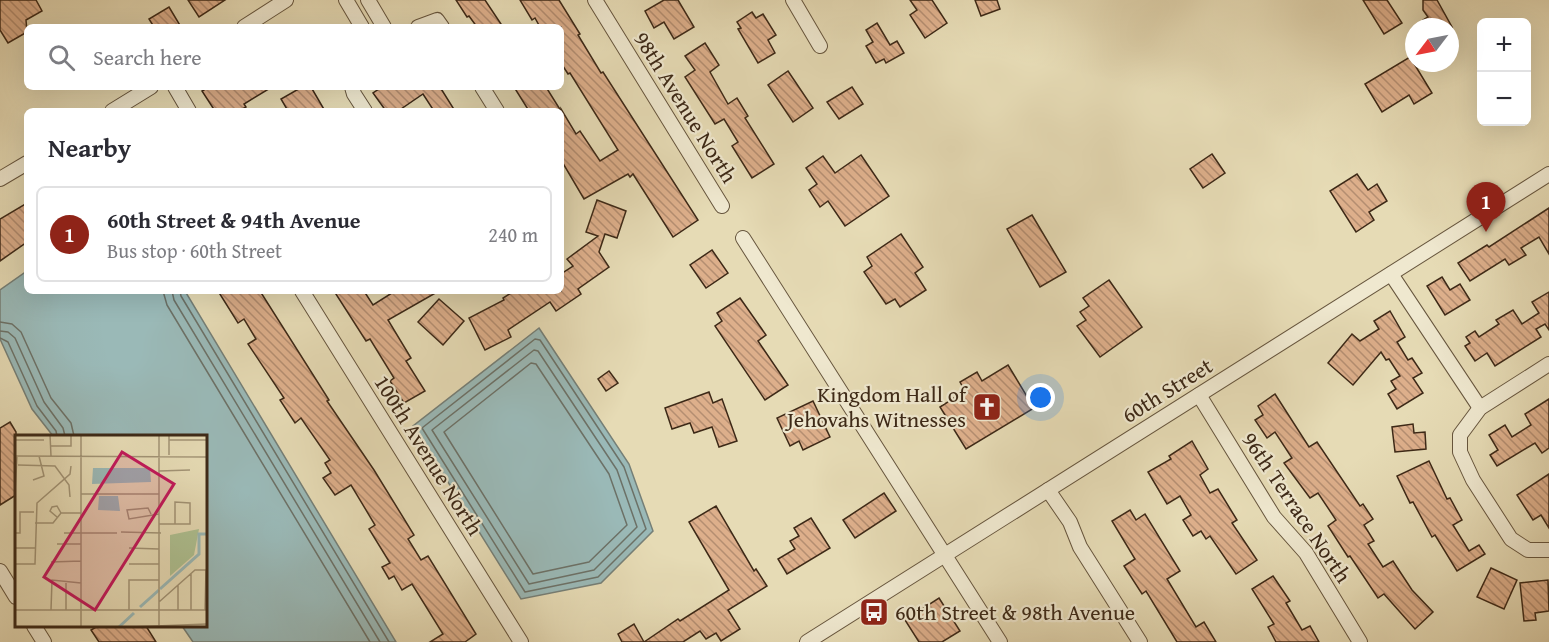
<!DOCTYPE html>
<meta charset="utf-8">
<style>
:root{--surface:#fff;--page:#f2f2f3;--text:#2b2b33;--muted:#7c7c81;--line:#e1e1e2;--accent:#8f2418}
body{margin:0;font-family:"Gentium Book Plus",serif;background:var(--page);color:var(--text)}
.controls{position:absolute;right:18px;top:18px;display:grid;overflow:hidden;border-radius:9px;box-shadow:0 6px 24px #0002}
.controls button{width:54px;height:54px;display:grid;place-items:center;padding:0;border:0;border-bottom:2px solid var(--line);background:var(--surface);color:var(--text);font:30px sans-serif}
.compass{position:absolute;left:1405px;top:18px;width:54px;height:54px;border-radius:50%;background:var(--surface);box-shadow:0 6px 24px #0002;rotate:238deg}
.you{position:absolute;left:1041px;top:398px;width:21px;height:21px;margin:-15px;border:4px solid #fff;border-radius:50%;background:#1a73e8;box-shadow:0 0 0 9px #1a73e833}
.badge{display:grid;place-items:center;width:39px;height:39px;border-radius:50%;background:var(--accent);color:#fff;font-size:20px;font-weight:700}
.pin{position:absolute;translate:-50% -50px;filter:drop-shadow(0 2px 3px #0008)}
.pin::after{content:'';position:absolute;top:32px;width:21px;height:18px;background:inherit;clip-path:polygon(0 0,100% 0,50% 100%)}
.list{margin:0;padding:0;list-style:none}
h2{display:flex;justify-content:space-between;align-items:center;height:78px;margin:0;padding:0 24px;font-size:26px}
h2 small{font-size:20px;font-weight:400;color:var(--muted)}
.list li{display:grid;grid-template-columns:39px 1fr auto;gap:18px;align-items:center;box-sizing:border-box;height:96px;margin:0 12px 12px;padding:0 12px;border:2px solid var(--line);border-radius:9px}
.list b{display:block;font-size:22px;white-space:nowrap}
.list p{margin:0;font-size:20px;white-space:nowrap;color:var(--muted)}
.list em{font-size:20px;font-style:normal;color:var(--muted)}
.icon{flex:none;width:33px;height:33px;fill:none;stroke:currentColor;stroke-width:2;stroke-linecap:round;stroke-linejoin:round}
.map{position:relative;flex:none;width:1549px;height:642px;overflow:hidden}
.search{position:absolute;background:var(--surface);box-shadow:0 6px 24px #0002;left:24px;top:24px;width:540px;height:66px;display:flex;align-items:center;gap:15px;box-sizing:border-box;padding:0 21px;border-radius:9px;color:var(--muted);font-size:22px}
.panel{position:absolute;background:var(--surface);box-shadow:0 6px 24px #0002;left:24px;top:108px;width:540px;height:186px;border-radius:9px}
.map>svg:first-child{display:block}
.water{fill:#9ab9b7;stroke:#757f77;stroke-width:1.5}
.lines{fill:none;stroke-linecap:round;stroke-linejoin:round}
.shore{stroke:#6c7167;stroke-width:1.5}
.building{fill:url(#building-back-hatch);stroke:#3d2917;stroke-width:1.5}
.minor-casing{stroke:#67563e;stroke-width:16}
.minor{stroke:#efe8cf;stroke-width:14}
.labels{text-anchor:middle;stroke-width:4.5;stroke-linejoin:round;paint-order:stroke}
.street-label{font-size:22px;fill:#3d2917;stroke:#efe8cf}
.poi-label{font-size:22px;fill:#3d2917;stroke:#efe8cf;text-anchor:end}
.inset-river{fill:none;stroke:#9ab9b7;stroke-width:3}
.inset-road{fill:none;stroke:#a29476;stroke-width:1.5}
.view{fill:#c2185b;fill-opacity:0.15;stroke:#c2185b;stroke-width:3}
.inset-edge{fill:none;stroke:#3d2917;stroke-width:3}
</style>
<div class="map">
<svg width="1549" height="642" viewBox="0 0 1549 642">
<defs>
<pattern id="building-back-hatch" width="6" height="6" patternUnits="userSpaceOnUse" patternTransform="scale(1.5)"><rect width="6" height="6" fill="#ddaf8b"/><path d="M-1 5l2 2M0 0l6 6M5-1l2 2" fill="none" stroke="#b48e71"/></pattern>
</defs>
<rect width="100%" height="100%" fill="#e6dbb5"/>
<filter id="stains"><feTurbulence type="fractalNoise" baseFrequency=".00333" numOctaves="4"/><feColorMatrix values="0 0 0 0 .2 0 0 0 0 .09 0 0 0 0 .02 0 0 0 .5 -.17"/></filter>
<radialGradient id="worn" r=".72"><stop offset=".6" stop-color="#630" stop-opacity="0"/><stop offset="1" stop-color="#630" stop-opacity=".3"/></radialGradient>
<!-- water -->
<g class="water">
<polygon points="27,271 27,291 185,291 396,642 193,642 182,626 206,626 206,436 53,436 32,409 0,339 0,290"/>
<polygon points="539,328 629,464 653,531 601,583 521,599 413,426"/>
</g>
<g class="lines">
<!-- shore -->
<g class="shore">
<polyline points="163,291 167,305 370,642"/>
<polyline points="172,291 174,300 380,642"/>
<polyline points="180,291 181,296 389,642"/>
<polyline points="0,322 12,324 21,332 51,398 71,423 74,436"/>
<polyline points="0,331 8,332 15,338 44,402 63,428 65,436"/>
<polyline points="0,338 8,342 37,406 56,431 57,436"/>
<polygon points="535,339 540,340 624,467 646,529 598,577 525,592 422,428"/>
<polygon points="534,350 538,351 617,470 637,527 594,570 529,584 432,430"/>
<polygon points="531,363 536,364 609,474 627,525 589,562 533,574 444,432"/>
</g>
</g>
<!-- building -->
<g class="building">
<polygon points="0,0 36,0 42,11 26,20 27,32 8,43 0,30"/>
<polygon points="188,0 225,0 199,17"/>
<polygon points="456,0 485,0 503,27 477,27 469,16 467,17"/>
<polygon points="520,0 559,0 580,34 578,35 601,73 603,72 698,220 673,237 633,174 630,177 628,174 584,199 561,160 561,109 576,134 580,131 600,161 618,150 570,73 568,74 561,63 561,27 540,27 535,18 532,20"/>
<polygon points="664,0 678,0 694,27 674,39 664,22 654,28 645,11"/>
<polygon points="910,0 932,0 947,23 925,38 910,15 917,10"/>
<polygon points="975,0 997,0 1000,9 981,16"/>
<polygon points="1363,0 1387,0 1402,23 1384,34"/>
<polygon points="1423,0 1437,0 1452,27 1427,27 1423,20 1428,17 1423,10"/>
<polygon points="169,7 181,27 154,27 149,19"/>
<polygon points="752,12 756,18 763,14 776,35 768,40 775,53 758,63 738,29 741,28 737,22"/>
<polygon points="877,23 890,45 897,41 904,53 886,63 884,59 876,63 866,46 873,42 866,30"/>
<polygon points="705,43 719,65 710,72 728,104 737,98 748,116 745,118 774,164 752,178 732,146 738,142 724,119 715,124 685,77 695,70 685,56"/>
<polygon points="1410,57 1432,93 1414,104 1409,95 1382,112 1365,84"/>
<polygon points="788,71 813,108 793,122 768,85"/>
<polygon points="209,87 272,87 244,104 246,107 239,111 215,111 202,91"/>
<polygon points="302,87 311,87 325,111 288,111 281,99"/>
<polygon points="382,87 440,87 455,111 434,111 423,94 398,111 386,111 373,93"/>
<polygon points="514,87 546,87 561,111 529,111"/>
<polygon points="852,87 863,104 839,119 827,102"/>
<polygon points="1212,154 1225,173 1203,188 1190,169"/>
<polygon points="861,155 889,196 845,226 828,201 820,207 809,190 817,184 806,168 823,156 835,173"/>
<polygon points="1357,174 1368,190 1377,184 1387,201 1369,212 1374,220 1356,232 1330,191"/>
<polygon points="597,200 626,211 617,238 605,234 599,252 609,267 578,289 581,294 556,311 550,302 508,330 511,337 485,350 469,318 504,300 503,298 514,291 561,291 561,274 573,266 567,259 598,236 586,232"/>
<polygon points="27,203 27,242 0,261 0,219"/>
<polygon points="1549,208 1549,254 1539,237 1521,248 1526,255 1509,265 1505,259 1470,281 1458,263 1487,245 1489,247"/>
<polygon points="1032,215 1066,272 1040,287 1007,229"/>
<polygon points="901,234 923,267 915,273 926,290 900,307 895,299 886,304 864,272 872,266 867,257"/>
<polygon points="712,250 728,273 706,288 690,265"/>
<polygon points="1442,277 1450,290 1460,284 1470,300 1445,315 1427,286"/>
<polygon points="1109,280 1142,327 1100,357 1077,326 1086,320 1080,312 1089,306 1083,298"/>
<polygon points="218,291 260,291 329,400 327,401 374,470 414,535 408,539 421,560 428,556 476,634 465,642 430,642 443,634 412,584 402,590 394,576 389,579 382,567 390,563 369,529 375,525 351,485 335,495 323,478 331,473 325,463 330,460 301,418 295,423 280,400 284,398 248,344 256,339 244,319 238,323"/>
<polygon points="334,291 364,291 373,305 395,291 439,291 388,320 411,358 406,361 425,391 404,403 390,381 394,378 370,339 366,341"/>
<polygon points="1549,292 1549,330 1545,324 1536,329 1541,337 1495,366 1487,353 1475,361 1465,346 1470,343 1466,337 1475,331 1479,337 1499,324 1496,320 1513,310 1522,324 1539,313 1532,302"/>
<polygon points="740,298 766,335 758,341 788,385 765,400 715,326 722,321 717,313"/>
<polygon points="439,299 464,321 443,345 418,322"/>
<polygon points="1390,311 1405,337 1397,342 1408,360 1412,358 1422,373 1413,378 1423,393 1397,409 1388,394 1396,389 1391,381 1400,376 1389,359 1386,360 1381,352 1353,385 1328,363 1352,334 1360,341 1379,329 1374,321"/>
<polygon points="1008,365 1034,408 966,449 940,407 965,391 960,382 977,372 982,381"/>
<polygon points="609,371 618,383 606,391 598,379"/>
<polygon points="709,392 713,403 722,399 737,441 719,447 712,427 694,433 690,423 672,429 665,408"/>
<polygon points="1275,394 1309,447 1317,442 1360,506 1363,504 1373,519 1364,525 1374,541 1368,544 1383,567 1393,561 1412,590 1433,612 1415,629 1384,594 1378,598 1350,556 1348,557 1328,526 1336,520 1318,493 1310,498 1284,463 1292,458 1275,432 1267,438 1255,420 1263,415 1258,406"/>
<polygon points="1549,399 1549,448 1542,453 1535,443 1497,466 1490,455 1498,450 1489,435 1505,425 1512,437 1531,425 1525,414"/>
<polygon points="813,401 830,437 803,450 799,441 790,446 777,418"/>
<polygon points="10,422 16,432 16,495 0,505 0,428"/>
<polygon points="1413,424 1414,433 1425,432 1426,449 1395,452 1392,427"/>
<polygon points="1192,441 1208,469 1200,475 1210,493 1218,489 1237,520 1232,523 1257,560 1236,574 1210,536 1206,539 1201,531 1193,536 1183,520 1191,515 1180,496 1167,504 1148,472 1171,459 1169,456"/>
<polygon points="1429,461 1447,499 1450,498 1462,520 1453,525 1469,551 1479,545 1485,554 1457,571 1435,535 1432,537 1413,502 1410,503 1397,476"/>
<polygon points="1549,474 1549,528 1541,515 1533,520 1517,495"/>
<polygon points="884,493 896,511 855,538 843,520"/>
<polygon points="716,506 754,571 756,569 767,586 728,610 740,629 721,641 716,633 706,639 700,631 683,642 622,642 618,634 634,624 644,642 678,619 680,621 729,590 689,522"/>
<polygon points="1130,510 1136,520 1145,514 1180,571 1167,579 1196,627 1204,622 1216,642 1177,642 1146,591 1142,594 1124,566 1135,559 1112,521"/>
<polygon points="811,518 830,548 787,574 778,559 795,549 790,541 799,536 794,528"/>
<polygon points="1491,568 1517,580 1504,609 1477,597"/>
<polygon points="1273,576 1290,601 1286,603 1302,630 1310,626 1319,642 1276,642 1268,627 1274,624 1252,589"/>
<polygon points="1548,580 1549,611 1535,613 1536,620 1524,621 1520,583"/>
<polygon points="939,598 960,631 942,642 919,642 905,620"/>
<polygon points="98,626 146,626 156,642 99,642 91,630"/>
</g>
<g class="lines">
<!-- minor casing -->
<g class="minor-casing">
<g id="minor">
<polyline points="346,0 362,27"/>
<polyline points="368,0 384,27"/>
<polyline points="595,0 722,206"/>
<polyline points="793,0 820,46"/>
<polyline points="244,27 286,0"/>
<polyline points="418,27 437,20 442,27"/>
<polyline points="175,87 189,111"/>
<polyline points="352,87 354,94 365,111"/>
<polyline points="482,87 497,111"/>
<polyline points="112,111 151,87"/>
<polyline points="0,179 27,163"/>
<polyline points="743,238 1000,642"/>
<polyline points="1391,274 1480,408"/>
<polyline points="302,291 521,642"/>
<polyline points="1549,364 1480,408 1460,435 1460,452 1473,480 1511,539 1528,550 1549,550"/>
<polyline points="1199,395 1274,517 1306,553 1360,642"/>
<polyline points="1048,490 1070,522 1080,547 1140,642"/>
<polyline points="0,571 16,597"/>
<polyline points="34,626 44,642"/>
<polyline points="807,642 1549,174"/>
</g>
</g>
<!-- minor -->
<use href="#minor" class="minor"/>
</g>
<!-- icons -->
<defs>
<g id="church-square" transform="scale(1.5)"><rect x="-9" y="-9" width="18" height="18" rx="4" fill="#8f2418" stroke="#efe8cf"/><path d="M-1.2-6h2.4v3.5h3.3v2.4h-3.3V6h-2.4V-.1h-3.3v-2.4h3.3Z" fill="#fff"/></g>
<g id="bus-square" transform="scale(1.5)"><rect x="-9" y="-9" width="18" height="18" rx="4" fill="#8f2418" stroke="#efe8cf"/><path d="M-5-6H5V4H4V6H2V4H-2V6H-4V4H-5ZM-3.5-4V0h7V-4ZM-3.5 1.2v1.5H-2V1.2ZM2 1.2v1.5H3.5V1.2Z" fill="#fff"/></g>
</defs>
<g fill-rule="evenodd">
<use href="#church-square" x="987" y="407"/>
<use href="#bus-square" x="874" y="612"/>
</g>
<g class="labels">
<!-- street labels -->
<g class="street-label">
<text transform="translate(686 107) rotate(58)" y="8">98th Avenue North</text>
<text transform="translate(1167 390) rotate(-32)" y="8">60th Street</text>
<text transform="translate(429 455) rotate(58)" y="8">100th Avenue North</text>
<text transform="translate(1297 507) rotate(56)" y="8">96th Terrace North</text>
</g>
<!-- poi labels -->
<g class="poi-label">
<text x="966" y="402">Kingdom Hall of<tspan x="966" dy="25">Jehovahs Witnesses</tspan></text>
<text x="895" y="620" text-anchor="start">60th Street &amp; 98th Avenue</text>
</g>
</g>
<!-- overview -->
<g transform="translate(15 435)">
<rect width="192" height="192" fill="#e6dbb5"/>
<path d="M184,94L179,120L155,141V100Z" fill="#aec192"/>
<path d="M78,33H135L136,47L77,49ZM84,61H103L105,76L83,75Z" fill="#9ab9b7"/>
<path class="inset-river" d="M145,154L184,119V99H192M125,172L144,155M104,192L119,178"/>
<path class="inset-road" d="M35,0L36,21M66,0V192M144,0V192M154,0V20M0,5H29M154,5H192M36,11H56V0M192,17V90M0,21L192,22M3,30L40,31L54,50L55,62M144,36L175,35M18,45L29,41L24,21M0,57L2,21M66,59H144M136,79L133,73L112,75L114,84L144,79M42,82L35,76L37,72L42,71L46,78M20,88H38L46,78H66M144,89H175V68L160,67V89M106,97L146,98M0,98H5V77H19M49,98H102M42,109H66M0,113H20M114,113L144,114M36,127L66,126M0,129H20L22,68L55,39L56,31M114,129H144M176,138V175M51,148V175M163,150V175M144,167L180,135H192M0,175H192M36,175L37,145L66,148M114,175V145H144M190,175L191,135M115,192L192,189"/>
<path class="view" d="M107,17L159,49L80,175L29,142Z"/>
<rect width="192" height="192" class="inset-edge"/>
</g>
<rect width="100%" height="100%" filter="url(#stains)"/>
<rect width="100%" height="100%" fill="url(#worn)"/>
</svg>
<div class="controls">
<button>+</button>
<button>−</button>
</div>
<svg class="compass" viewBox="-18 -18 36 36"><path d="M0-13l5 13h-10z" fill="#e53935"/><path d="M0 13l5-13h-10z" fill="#7c7c81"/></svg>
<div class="you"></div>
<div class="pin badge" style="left:1486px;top:232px">1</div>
<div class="search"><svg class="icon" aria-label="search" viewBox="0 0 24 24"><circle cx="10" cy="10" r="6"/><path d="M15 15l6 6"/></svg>Search here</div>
<section class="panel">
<h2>Nearby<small></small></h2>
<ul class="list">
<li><span class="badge">1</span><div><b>60th Street &amp; 94th Avenue</b><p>Bus stop · 60th Street</p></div><em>240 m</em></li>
</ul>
</section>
</div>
